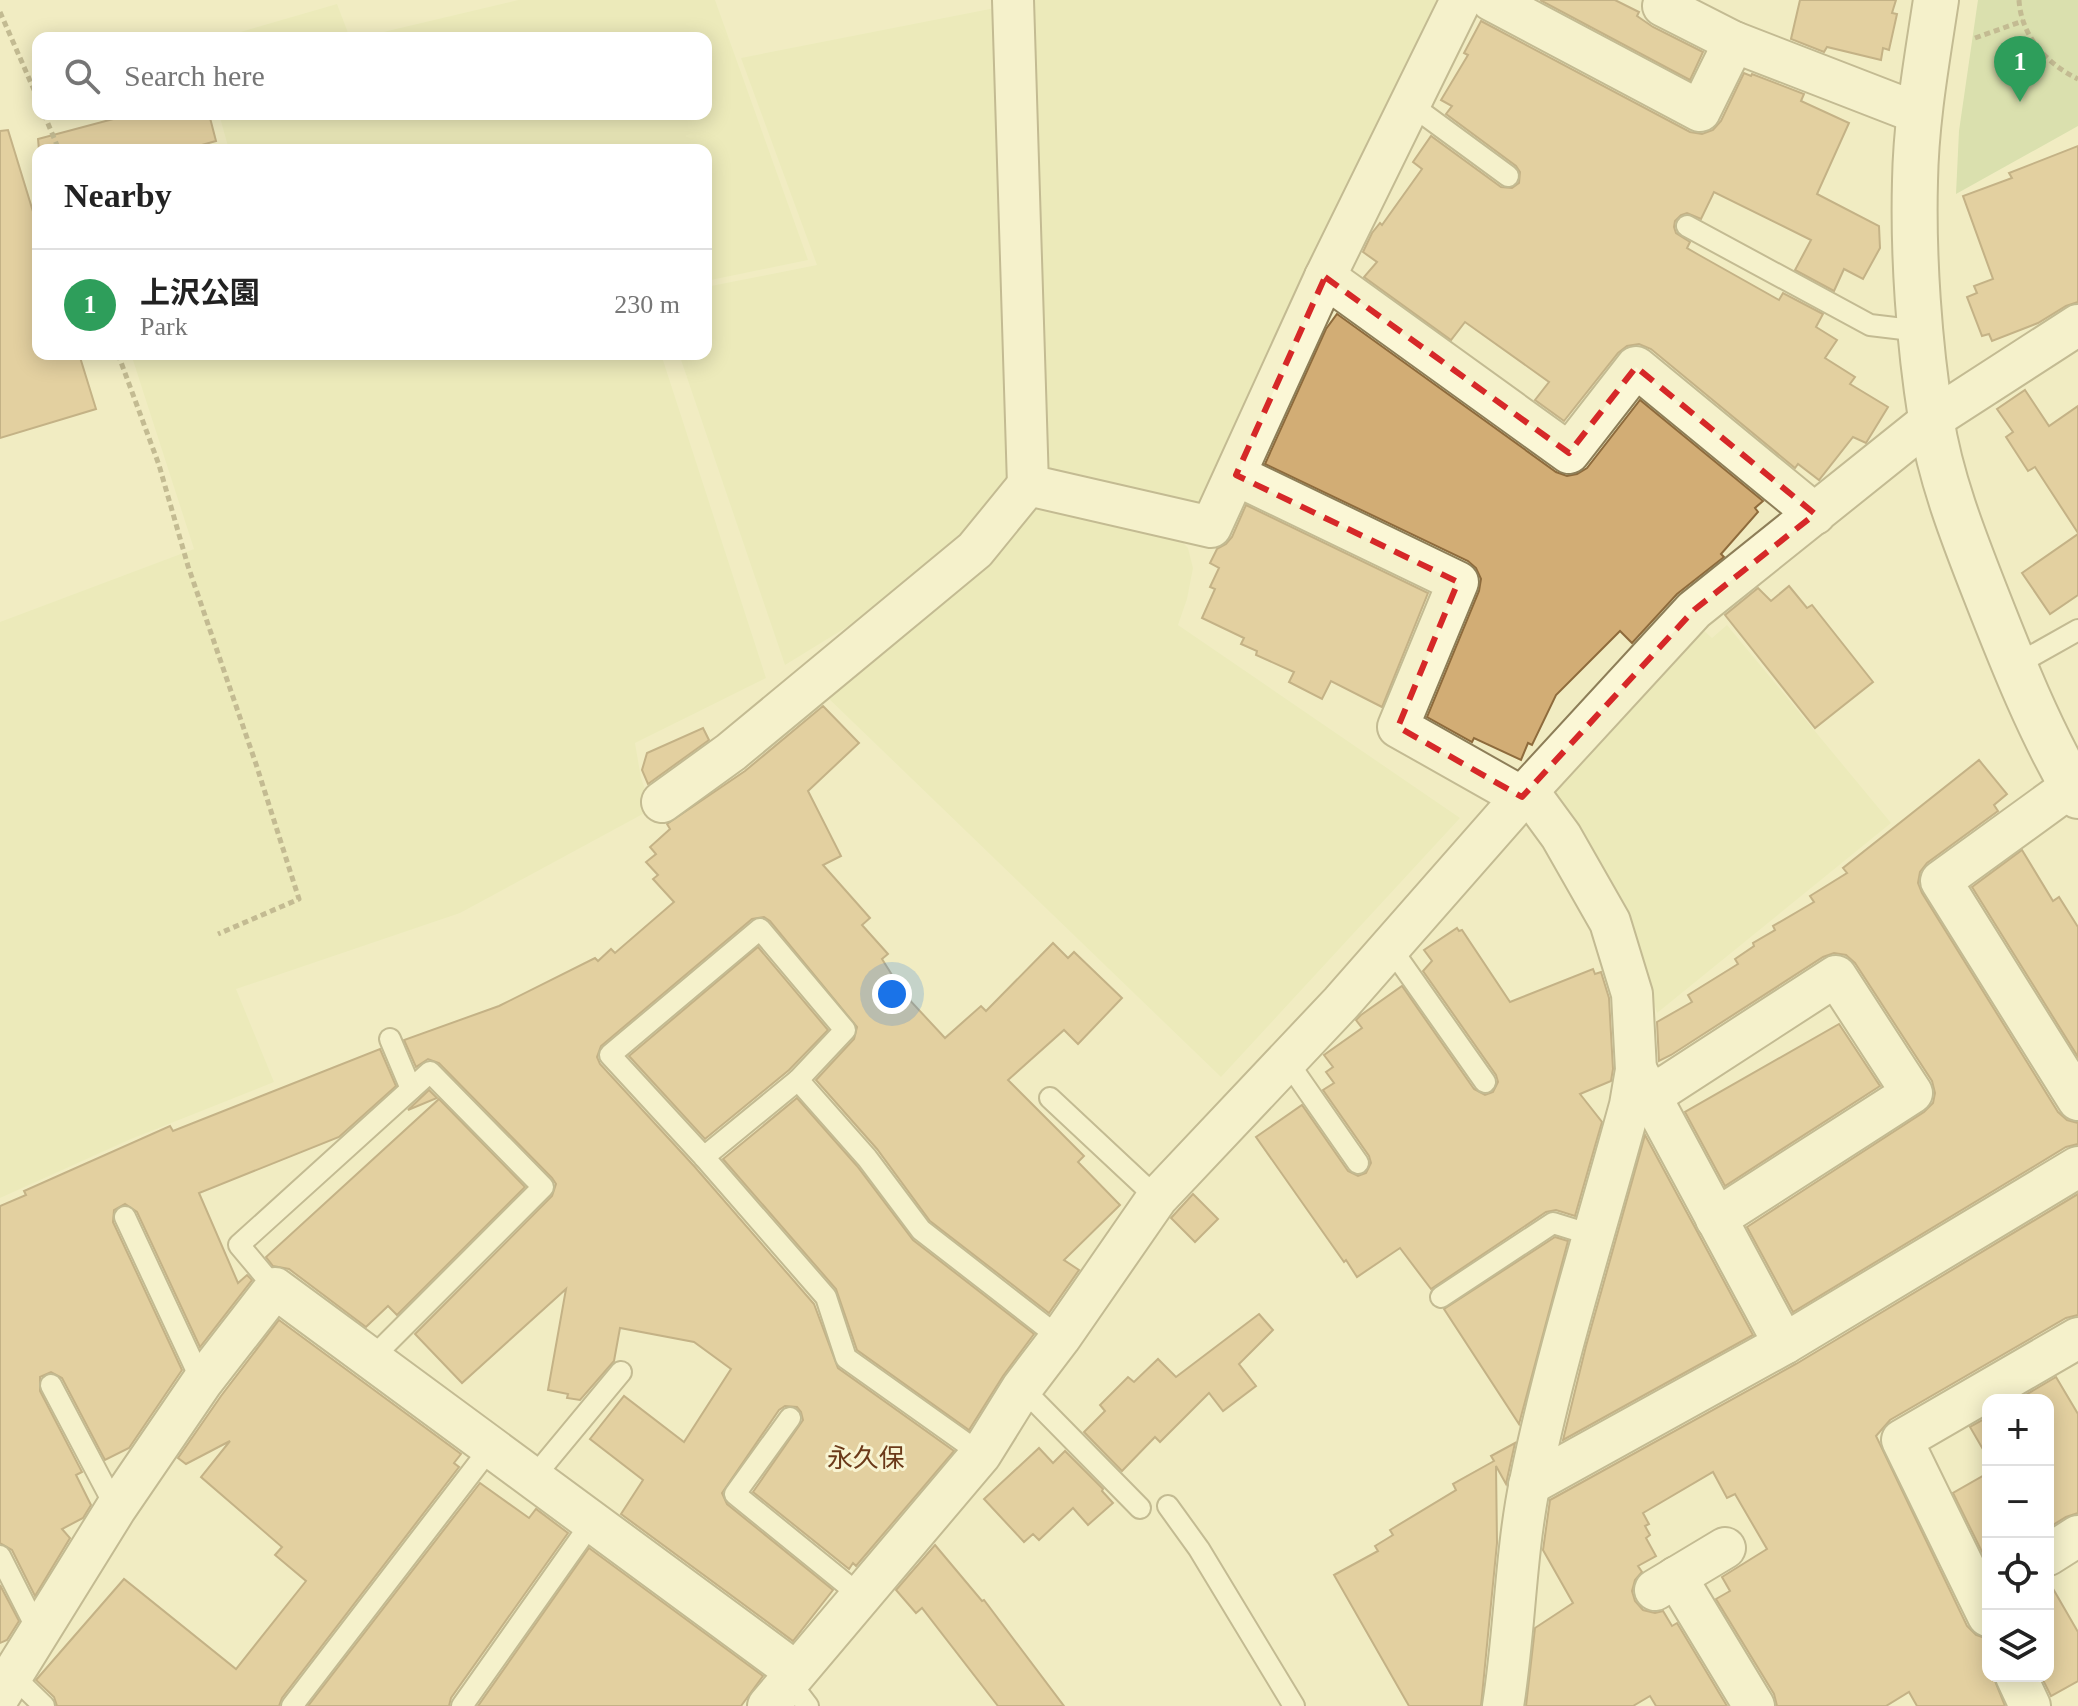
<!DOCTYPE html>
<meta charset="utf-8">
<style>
:root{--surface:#fff;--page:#f6f6f6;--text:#222;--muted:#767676;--line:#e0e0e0;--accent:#a03923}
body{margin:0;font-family:"Times New Roman","Noto Sans JP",serif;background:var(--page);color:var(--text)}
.controls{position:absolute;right:24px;bottom:24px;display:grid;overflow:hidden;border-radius:16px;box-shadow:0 4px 20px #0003}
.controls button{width:72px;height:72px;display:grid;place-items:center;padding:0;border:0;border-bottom:2px solid var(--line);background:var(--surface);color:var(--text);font:40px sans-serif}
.you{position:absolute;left:892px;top:994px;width:28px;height:28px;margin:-20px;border:6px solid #fff;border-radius:50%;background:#1a73e8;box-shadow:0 0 0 12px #1a73e833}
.badge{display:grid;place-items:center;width:52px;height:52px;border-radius:50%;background:var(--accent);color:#fff;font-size:26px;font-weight:700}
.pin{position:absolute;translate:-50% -66px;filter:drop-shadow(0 2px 4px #0008)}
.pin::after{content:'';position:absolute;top:42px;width:28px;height:24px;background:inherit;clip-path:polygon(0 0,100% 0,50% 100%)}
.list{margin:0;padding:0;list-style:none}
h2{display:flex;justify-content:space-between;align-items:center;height:104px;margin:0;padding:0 32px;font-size:34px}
h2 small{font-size:26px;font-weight:400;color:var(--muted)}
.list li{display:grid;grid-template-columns:52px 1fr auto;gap:24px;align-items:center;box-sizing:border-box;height:112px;padding:0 32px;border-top:2px solid var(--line)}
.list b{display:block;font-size:30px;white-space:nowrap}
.list p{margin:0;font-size:26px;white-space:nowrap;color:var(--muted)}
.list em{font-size:26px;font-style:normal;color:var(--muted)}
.icon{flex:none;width:44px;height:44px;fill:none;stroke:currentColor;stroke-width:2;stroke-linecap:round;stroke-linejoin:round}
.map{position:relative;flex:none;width:2078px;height:1706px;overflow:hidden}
.search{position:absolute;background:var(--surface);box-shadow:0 4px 20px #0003;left:32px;top:32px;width:680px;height:88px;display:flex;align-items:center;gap:20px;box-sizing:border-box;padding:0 28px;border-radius:16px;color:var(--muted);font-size:30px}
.panel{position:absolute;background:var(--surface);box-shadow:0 4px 20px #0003;left:32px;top:144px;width:680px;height:216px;border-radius:16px}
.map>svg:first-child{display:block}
.farmland{fill:#e6e7af}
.green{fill:#bed095}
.building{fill:#d2ad75;stroke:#8e6b3c;stroke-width:2}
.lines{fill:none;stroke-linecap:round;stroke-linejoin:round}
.service-casing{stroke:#8d7e58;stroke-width:24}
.minor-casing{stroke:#8d7e58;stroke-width:44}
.tertiary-casing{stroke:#8d7e58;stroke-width:48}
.path{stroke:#8d7e58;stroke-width:5;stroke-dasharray:6 4;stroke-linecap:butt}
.service{stroke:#fbf7d6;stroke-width:20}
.minor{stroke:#fbf7d6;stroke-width:40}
.tertiary{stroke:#fbf7d6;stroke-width:44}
.marked{fill:none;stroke:#d62828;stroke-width:6;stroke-dasharray:16 10;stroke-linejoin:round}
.labels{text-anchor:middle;stroke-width:6;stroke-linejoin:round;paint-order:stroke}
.neighbourhood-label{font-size:26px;fill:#6b3919;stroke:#f8f4d2}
</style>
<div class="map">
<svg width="2078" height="1706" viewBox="0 0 2078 1706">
<rect width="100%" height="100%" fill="#f1ecc2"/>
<!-- farmland -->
<g class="farmland">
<polygon points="518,0 715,0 808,260 706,281 706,150 229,150 219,114 706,114 706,38 358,38"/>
<polygon points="1025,0 1448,0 1201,514 1040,478"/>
<polygon points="337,4 350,38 220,38"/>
<polygon points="995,8 1020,480 965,542 891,600 785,665 679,354 706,354 706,287 817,265 741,58"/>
<polygon points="131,354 661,354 766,678 635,743 641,778 652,809 460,913 236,989 274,1082 131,1139 0,1198 0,622 194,549"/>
<polygon points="1039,497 1166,525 1188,548 1193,568 1187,599 1178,625 1460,818 1221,1077 825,695"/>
<polygon points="1727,625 1891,823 1657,1013 1638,952 1555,795 1556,774 1700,627 1712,638"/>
</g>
<!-- green -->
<polygon class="green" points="1978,0 2078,0 2078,126 1956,194 1959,131"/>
<!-- building -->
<g class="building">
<polygon points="1540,0 1615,0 1639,12 1637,16 1653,27 1703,52 1690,80"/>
<polygon points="1800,0 1896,0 1892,13 1897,14 1889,50 1883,48 1881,60 1827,47 1824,52 1791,39"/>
<polygon points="1481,21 1690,132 1702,134 1713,130 1721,121 1744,73 1751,76 1752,74 1804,94 1801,101 1849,123 1817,194 1879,226 1880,248 1863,279 1844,269 1834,291 1795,270 1811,240 1714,192 1701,219 1687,213 1681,215 1675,221 1674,227 1676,233 1690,242 1687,248 1699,255 1779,300 1783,293 1823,314 1816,327 1837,340 1825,358 1855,377 1850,384 1888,407 1866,443 1853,437 1819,480 1798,464 1795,468 1651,349 1639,344 1627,346 1618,353 1564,421 1535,400 1549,382 1465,322 1451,340 1364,277 1377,262 1363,252 1372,233 1380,223 1382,225 1422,169 1413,162 1431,136 1501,187 1512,188 1519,183 1520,172 1516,166 1446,114 1452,106 1441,100 1468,55 1464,53"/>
<polygon points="132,114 209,114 216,141 184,150 39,150 38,139"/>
<polygon points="8,130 38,228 38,354 79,354 96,409 0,438 0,131"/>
<polygon points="2078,146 2078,302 2066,306 2038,323 1992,341 1989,334 1982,336 1967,297 1977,293 1974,286 1993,279 1963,196 2012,178 2009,173"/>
<polygon points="1337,314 1556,472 1567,476 1577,474 1587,468 1640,400 1763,501 1755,508 1758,512 1721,554 1724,557 1677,594 1632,643 1620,631 1556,695 1532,745 1528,743 1521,760 1474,738 1472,742 1427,717 1479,591 1481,579 1476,568 1468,561 1265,464 1326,329"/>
<polygon points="2025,390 2049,426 2078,406 2078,533 2035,467 2028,471 2006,437 2013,432 1997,409"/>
<polygon points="1246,505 1428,593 1382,707 1331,681 1322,699 1289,682 1294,672 1256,655 1257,651 1241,644 1244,638 1202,618 1215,589 1210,587 1219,568 1210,563 1217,549 1226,544 1232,537"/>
<polygon points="2078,534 2078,595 2050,614 2022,573"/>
<polygon points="1789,586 1807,608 1812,605 1873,682 1815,728 1725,615 1758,588 1771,601"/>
<polygon points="823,706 859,743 808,791 841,856 823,865 870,918 862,925 888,954 882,959 904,994 945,1038 981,1006 986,1011 1053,943 1068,958 1074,952 1122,998 1078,1044 1064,1030 1008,1080 1084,1156 1078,1162 1120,1205 1064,1260 1079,1270 1049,1313 930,1221 877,1149 816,1080 854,1039 857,1027 770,921 764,917 752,919 601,1046 597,1057 600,1064 694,1166 814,1304 838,1368 954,1451 856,1566 853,1563 849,1569 753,1492 803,1420 801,1412 797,1407 785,1406 779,1410 722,1493 727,1504 833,1590 793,1641 621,1514 643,1480 590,1439 624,1396 684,1442 731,1369 694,1342 620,1328 614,1361 580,1400 567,1398 568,1394 548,1390 566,1289 462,1383 415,1334 552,1196 556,1184 552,1178 439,1063 428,1059 416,1067 404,1040 499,1006 595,958 598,961 611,949 615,953 674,902 653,879 658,875 646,862 656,854 650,847 670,829 667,824 745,771"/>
<polygon points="703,728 709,740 648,784 642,770 647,753"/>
<polygon points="1979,760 2007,794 1994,805 1998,811 1927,863 1920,872 1918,883 1922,893 2058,1112 2067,1120 2078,1123 2078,1144 2066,1147 1793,1312 1747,1227 1924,1112 1933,1103 1935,1093 1932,1081 1855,963 1846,955 1834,953 1823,957 1671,1055 1659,1061 1657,1022 1692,1002 1688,995 1738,964 1735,959 1754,946 1753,943 1775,930 1773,926 1814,902 1810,896 1847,873 1843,868"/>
<polygon points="2022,850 2053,901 2059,897 2078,927 2078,1057 1972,887"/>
<polygon points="1457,928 1459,931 1462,930 1510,1002 1593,969 1595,974 1601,972 1609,998 1613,1069 1611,1081 1580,1094 1602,1122 1595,1146 1575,1216 1556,1210 1546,1212 1431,1289 1400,1248 1357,1277 1346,1260 1344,1262 1256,1137 1302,1105 1348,1171 1358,1176 1366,1173 1371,1163 1369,1156 1323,1090 1334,1083 1326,1072 1333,1067 1324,1055 1362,1028 1356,1020 1361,1015 1402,986 1474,1089 1485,1095 1493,1092 1498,1082 1496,1075 1423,971 1432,961 1424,950"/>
<polygon points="758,947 828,1030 789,1070 705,1139 629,1056"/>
<polygon points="1839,1024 1880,1086 1725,1186 1685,1112"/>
<polygon points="380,1049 396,1086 339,1137 199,1193 238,1283 247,1275 252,1280 200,1347 137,1212 125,1204 114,1210 113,1222 182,1370 129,1448 105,1460 62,1378 51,1372 40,1377 40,1391 82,1472 76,1475 91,1505 83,1518 62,1529 70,1538 35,1596 12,1550 0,1543 0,1206 26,1195 24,1191 170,1126 173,1131"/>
<polygon points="429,1090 437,1098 408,1110"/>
<polygon points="797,1098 857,1166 913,1240 1034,1334 1003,1376 969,1430 857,1350 836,1289 723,1159"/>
<polygon points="439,1099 525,1187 397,1315 388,1306 366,1327 289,1269 273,1266 266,1257"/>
<polygon points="1645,1135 1753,1335 1563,1440 1586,1346"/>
<polygon points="1193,1194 1218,1219 1195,1242 1171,1218"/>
<polygon points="2078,1194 2078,1315 2066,1318 1890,1420 1876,1436 1967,1626 1976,1635 1988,1639 1988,1676 1993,1676 2005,1706 1917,1706 1909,1692 1886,1706 1777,1706 1774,1694 1716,1599 1730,1591 1722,1577 1767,1549 1735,1494 1727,1498 1713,1472 1643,1513 1649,1524 1645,1526 1650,1535 1646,1538 1656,1556 1638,1566 1642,1572 1635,1580 1632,1591 1635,1601 1643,1610 1655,1613 1663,1611 1672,1626 1677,1623 1727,1706 1656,1706 1650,1696 1633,1706 1526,1706 1535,1628 1573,1603 1543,1550 1550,1500 1796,1364"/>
<polygon points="1555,1237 1568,1241 1519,1424 1444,1309"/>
<polygon points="1259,1314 1273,1330 1239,1364 1256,1386 1223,1411 1209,1393 1160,1442 1155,1437 1122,1471 1084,1432 1105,1411 1100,1405 1128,1377 1134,1382 1158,1359 1176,1377"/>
<polygon points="279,1320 461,1454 454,1463 459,1467 282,1698 279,1706 57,1706 54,1697 36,1680 124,1579 236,1669 306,1581 275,1555 282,1547 201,1477 230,1441 186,1464 178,1458 221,1396"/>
<polygon points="2056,1377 2078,1414 2078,1513 2066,1517 2048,1528 2048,1400 2017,1400"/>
<polygon points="1988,1417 1988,1458 1970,1427"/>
<polygon points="1515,1443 1506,1484 1496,1466 1497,1543 1481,1706 1409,1706 1334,1575 1378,1551 1375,1546 1393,1535 1390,1530 1456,1490 1453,1484 1494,1461 1491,1456"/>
<polygon points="1039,1448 1053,1463 1065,1451 1103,1489 1102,1491 1113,1503 1088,1525 1073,1508 1039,1540 1033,1534 1024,1542 984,1499"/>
<polygon points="1988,1473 1988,1564 1953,1493"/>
<polygon points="480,1483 529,1518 536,1509 568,1533 451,1698 449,1706 308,1706"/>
<polygon points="935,1545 982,1601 984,1600 1064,1706 998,1706 922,1608 916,1613 896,1590"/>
<polygon points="589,1548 763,1676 741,1706 478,1706"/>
<polygon points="2048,1580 2078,1632 2078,1681 2051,1696 2041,1676 2048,1676"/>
<polygon points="0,1585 19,1621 7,1640 0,1643"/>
</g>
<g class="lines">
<!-- service casing -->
<g class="service-casing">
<g id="service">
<polyline points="1410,104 1508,176"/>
<polyline points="1687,226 1870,325 1920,331"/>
<polyline points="2014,666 2078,630"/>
<polygon points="760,929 845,1030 798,1080 704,1157 610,1055"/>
<polyline points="1390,947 1485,1082"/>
<polyline points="390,1039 411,1089"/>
<polyline points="1287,1061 1358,1163"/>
<polyline points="798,1080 867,1158 921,1230 1060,1338"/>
<polyline points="1050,1098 1157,1198"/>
<polyline points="704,1157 826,1297 846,1358 981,1454"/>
<polyline points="125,1217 202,1382"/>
<polyline points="275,1288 239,1245 430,1072 543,1187 371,1359"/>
<polyline points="1441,1297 1553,1223 1595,1236"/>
<polyline points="51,1385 116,1508"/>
<polyline points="1022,1388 1140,1508"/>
<polyline points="790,1418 735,1494 862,1597"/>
<polyline points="533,1478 621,1372"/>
<polyline points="1168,1506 1199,1549 1294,1706"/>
<polyline points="0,1556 39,1633"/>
<polyline points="12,1675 44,1706"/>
<polyline points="789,1681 808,1706"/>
<polyline points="292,1706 491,1447"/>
<polyline points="462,1706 592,1522"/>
</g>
</g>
<!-- minor casing -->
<g class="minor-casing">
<g id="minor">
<polyline points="1013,0 1028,485 1211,527 1325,277 1461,0"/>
<polyline points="1491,0 1700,111 1734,42"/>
<polyline points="1665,0 1663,6 1734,42 1920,114"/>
<polyline points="1325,277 1569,453 1636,367 1815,514"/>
<polyline points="1236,475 1458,582 1398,727 1522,797"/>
<polyline points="2072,786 1941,881 2078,1100"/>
<polyline points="662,802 731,752 975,550 1028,485"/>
<polyline points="1638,1073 1784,1344"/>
<polyline points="1651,1096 1836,976 1912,1093 1716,1219"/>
<polyline points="1529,1485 1784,1344 2078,1167"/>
<polyline points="2048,1555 2078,1536"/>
<polyline points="1676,1577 1754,1706"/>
<polyline points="1655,1590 1725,1548"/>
<polyline points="1988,1616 1902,1440 2078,1338"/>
<polyline points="2016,1676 2030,1706"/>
<polyline points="0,1695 116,1508 202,1382 275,1288 796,1672"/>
<polyline points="768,1706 981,1454 1022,1388 1060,1338 1157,1198 1341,1003 1522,797 1694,610 1931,420 2078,325"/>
<path d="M1503,1706C1515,1632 1515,1556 1530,1482C1556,1355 1596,1230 1630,1105L1636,1070L1632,994L1610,922L1561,836L1528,791"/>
</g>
</g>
<!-- tertiary casing -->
<g class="tertiary-casing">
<path id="tertiary" d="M1936,0C1927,60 1916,120 1915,181C1913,256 1919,343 1931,418C1940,477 1963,536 1985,592C2012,661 2040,732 2078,796"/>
</g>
<!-- path -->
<g class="path">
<path d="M2019,0C2021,36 2047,64 2078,79"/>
<polyline points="0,12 38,99"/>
<polyline points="1975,38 2023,21"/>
<polyline points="44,114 59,150"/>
<polyline points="118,354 159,465 188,566 256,764 299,899 218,934"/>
</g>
<!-- service -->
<use href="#service" class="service"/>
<!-- minor -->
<use href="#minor" class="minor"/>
<!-- tertiary -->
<use href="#tertiary" class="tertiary"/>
</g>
<!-- marked area -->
<path d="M0 0H2078V1706H0ZM1325,277L1569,453L1636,367L1815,514L1694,610L1522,797L1398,727L1458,582L1236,475Z" fill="#f1ecc2" fill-opacity=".55" fill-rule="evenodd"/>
<path class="marked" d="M1325,277L1569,453L1636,367L1815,514L1694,610L1522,797L1398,727L1458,582L1236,475Z"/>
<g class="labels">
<!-- neighbourhood labels -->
<g class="neighbourhood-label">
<text x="866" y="1467">永久保</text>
</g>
</g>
</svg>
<div class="controls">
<button>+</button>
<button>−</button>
<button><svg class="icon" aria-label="locate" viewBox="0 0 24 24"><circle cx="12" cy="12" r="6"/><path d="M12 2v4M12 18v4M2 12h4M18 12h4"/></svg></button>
<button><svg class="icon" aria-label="layers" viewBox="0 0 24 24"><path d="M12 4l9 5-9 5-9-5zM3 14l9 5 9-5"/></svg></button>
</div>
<div class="you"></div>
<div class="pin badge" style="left:2020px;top:102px;background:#2e9e5b">1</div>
<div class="search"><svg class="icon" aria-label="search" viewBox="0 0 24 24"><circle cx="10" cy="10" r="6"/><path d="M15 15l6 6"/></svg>Search here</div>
<section class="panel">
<h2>Nearby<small></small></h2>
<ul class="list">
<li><span class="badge" style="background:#2e9e5b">1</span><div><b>上沢公園</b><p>Park</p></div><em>230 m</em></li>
</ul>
</section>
</div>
